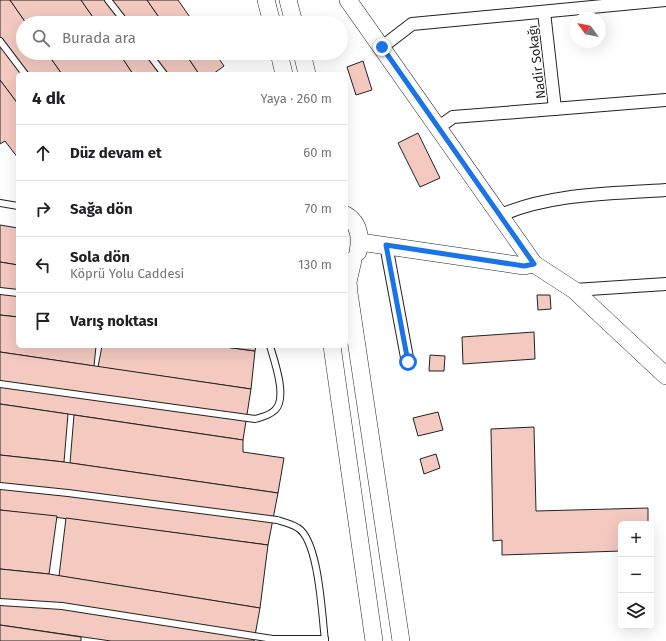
<!DOCTYPE html>
<html lang="tr">
<meta charset="utf-8">
<style>
:root{--surface:#fff;--page:#f2f2f2;--text:#202124;--muted:#757577;--line:#e0e0e0}
body{margin:0;font-family:"Fira Sans",sans-serif;background:var(--page);color:var(--text)}
.controls{position:absolute;right:12px;bottom:12px;display:grid;overflow:hidden;border-radius:6px;box-shadow:0 4px 16px #0002}
.controls button{width:36px;height:36px;display:grid;place-items:center;padding:0;border:0;border-bottom:1px solid var(--line);background:var(--surface);color:var(--text);font:20px sans-serif}
.compass{position:absolute;left:570px;top:12px;width:36px;height:36px;border-radius:50%;background:var(--surface);box-shadow:0 4px 16px #0002;rotate:303deg}
.stop{position:absolute;width:12px;height:12px;margin:-9px;border:3px solid #1a73e8;border-radius:50%;background:#fff}
.stop.end{background:#1a73e8;border-color:#fff;box-shadow:0 1px 4px #0008}
.list{margin:0;padding:0;list-style:none}
h2{display:flex;justify-content:space-between;align-items:center;height:52px;margin:0;padding:0 16px;font-size:17px}
h2 small{font-size:13px;font-weight:400;color:var(--muted)}
.list li{display:grid;grid-template-columns:26px 1fr auto;gap:12px;align-items:center;box-sizing:border-box;height:56px;padding:0 16px;border-top:1px solid var(--line)}
.list b{display:block;font-size:15px;white-space:nowrap}
.list p{margin:0;font-size:13px;white-space:nowrap;color:var(--muted)}
.list em{font-size:13px;font-style:normal;color:var(--muted)}
.icon{flex:none;width:22px;height:22px;fill:none;stroke:currentColor;stroke-width:2;stroke-linecap:round;stroke-linejoin:round}
.map{position:relative;flex:none;width:666px;height:641px;overflow:hidden}
.search{position:absolute;background:var(--surface);box-shadow:0 4px 16px #0002;left:16px;top:16px;width:332px;height:44px;display:flex;align-items:center;gap:10px;box-sizing:border-box;padding:0 14px;border-radius:22px;color:var(--muted);font-size:15px}
.panel{position:absolute;background:var(--surface);box-shadow:0 4px 16px #0002;left:16px;top:72px;width:332px;height:276px;border-radius:6px}
.map>svg:first-child{display:block}
.building{fill:#f3c9c0;stroke:#222}
.lines{fill:none;stroke-linecap:round;stroke-linejoin:round}
.lane-casing{stroke:#222;stroke-width:8}
.street-casing{stroke:#222;stroke-width:14}
.secondary-casing{stroke:#222;stroke-width:18}
.lane{stroke:#fff;stroke-width:6}
.street{stroke:#fff;stroke-width:12}
.secondary{stroke:#fff;stroke-width:17}
.route{stroke:#1a73e8;stroke-width:5}
.labels{text-anchor:middle;stroke-width:3;stroke-linejoin:round;paint-order:stroke}
.street-label{font-size:13px;fill:#222;stroke:#fff}
</style>
<div class="map">
<svg width="666" height="641" viewBox="0 0 666 641">
<rect width="100%" height="100%" fill="#fff"/>
<!-- building -->
<g class="building">
<polygon points="0,0 10,0 26,23 23,23 23,53 47,53 62,74 18,74 18,104 0,80"/>
<polygon points="10,0 81,0 97,23 26,23"/>
<polygon points="81,0 147,0 163,23 97,23"/>
<polygon points="147,0 178,0 194,23 163,23"/>
<polygon points="47,53 119,53 133,74 62,74"/>
<polygon points="119,53 185,53 199,74 133,74"/>
<polygon points="185,53 215,53 224,66 213,74 199,74"/>
<polygon points="363,61 372,90 356,95 347,67"/>
<polygon points="0,80 18,104 18,158 5,141 0,144"/>
<polygon points="418,133 440,178 420,187 398,143"/>
<polygon points="0,225 18,228 18,265 0,262"/>
<polygon points="0,262 18,265 18,317 0,315"/>
<polygon points="537,295 550,295 551,309 538,310"/>
<polygon points="0,315 18,317 18,346 96,346 94,366 0,352"/>
<polygon points="534,332 535,359 463,364 462,337"/>
<polygon points="102,346 218,346 255,351 251,389 98,367"/>
<polygon points="218,346 256,346 255,351"/>
<polygon points="0,352 251,389 243,440 0,404"/>
<polygon points="430,355 445,356 444,371 429,371"/>
<polygon points="0,404 68,414 64,462 0,455"/>
<polygon points="438,412 443,430 418,436 413,418"/>
<polygon points="74,415 243,440 243,452 284,458 278,493 70,463"/>
<polygon points="534,427 536,511 648,508 648,524 621,524 621,551 502,555 502,540 493,541 491,429"/>
<polygon points="436,454 440,468 424,474 420,459"/>
<polygon points="0,455 64,462 278,493 268,545 0,510"/>
<polygon points="0,510 57,516 49,574 0,569"/>
<polygon points="66,518 268,545 260,608 59,576"/>
<polygon points="0,569 49,574 260,608 254,641 111,641 0,625"/>
<polygon points="0,625 81,637 81,641 0,641"/>
</g>
<g class="lines">
<!-- lane casing -->
<g class="lane-casing">
<g id="lane">
<polyline points="108,0 126,23"/>
<polyline points="0,41 25,74"/>
<polyline points="148,53 164,74"/>
<polyline points="0,203 18,206"/>
<polyline points="0,291 18,293"/>
<path d="M0,384L255,419C262,417 269,416 275,410C288,398 274,360 270,346"/>
<path d="M0,486L68,493L277,520C284,522 292,524 298,528C319,541 322,616 325,641"/>
<polyline points="0,602 62,606 273,639 325,639"/>
</g>
</g>
<!-- street casing -->
<g class="street-casing">
<g id="street">
<polyline points="544,12 555,109"/>
<polyline points="382,47 412,24 666,0"/>
<polyline points="439,127 453,117 666,100"/>
<path d="M501,215C552,193 611,194 666,190"/>
<polyline points="386,245 408,363"/>
<polyline points="574,290 666,284"/>
</g>
</g>
<!-- secondary casing -->
<g class="secondary-casing">
<g id="secondary">
<polyline points="266,0 272,23"/>
<polyline points="288,0 294,23"/>
<polyline points="348,0 534,264 574,290 666,376"/>
<polyline points="279,53 284,74"/>
<polyline points="302,53 307,74"/>
<path d="M346,215C359,223 361,237 358,252"/>
<polyline points="360,242 524,266 534,264"/>
<polyline points="353,260 348,282 349,293 401,641"/>
<polyline points="332,346 374,641"/>
</g>
</g>
<!-- lane -->
<use href="#lane" class="lane"/>
<!-- street -->
<use href="#street" class="street"/>
<!-- secondary -->
<use href="#secondary" class="secondary"/>
</g>
<g class="lines">
<!-- route -->
<polyline class="route" points="382,47 534,264 524,266 386,245 408,362"/>
</g>
<g class="labels">
<!-- street labels -->
<g class="street-label">
<text transform="translate(536 62) rotate(-97)" y="5">Nadir Sokağı</text>
</g>
</g>
</svg>
<div class="controls">
<button>+</button>
<button>−</button>
<button><svg class="icon" aria-label="layers" viewBox="0 0 24 24"><path d="M12 4l9 5-9 5-9-5zM3 14l9 5 9-5"/></svg></button>
</div>
<svg class="compass" viewBox="-18 -18 36 36"><path d="M0-13l5 13h-10z" fill="#e53935"/><path d="M0 13l5-13h-10z" fill="#757577"/></svg>
<div class="stop" style="left:408px;top:362px"></div>
<div class="stop end" style="left:382px;top:47px"></div>
<div class="search"><svg class="icon" aria-label="search" viewBox="0 0 24 24"><circle cx="10" cy="10" r="6"/><path d="M15 15l6 6"/></svg>Burada ara</div>
<section class="panel">
<h2>4 dk<small>Yaya · 260 m</small></h2>
<ul class="list">
<li><svg class="icon" aria-label="ahead" viewBox="0 0 24 24"><path d="M12 20V5M6 11l6-6 6 6"/></svg><div><b>Düz devam et</b></div><em>60 m</em></li>
<li><svg class="icon" aria-label="right" viewBox="0 0 24 24"><path d="M7 20v-9h11M14 6l5 5-5 5"/></svg><div><b>Sağa dön</b></div><em>70 m</em></li>
<li><svg class="icon" aria-label="left" viewBox="0 0 24 24"><path d="M17 20v-9H6M10 6l-5 5 5 5"/></svg><div><b>Sola dön</b><p>Köprü Yolu Caddesi</p></div><em>130 m</em></li>
<li><svg class="icon" aria-label="arrive" viewBox="0 0 24 24"><path d="M6 21V4h12l-3 4 3 4H6"/></svg><div><b>Varış noktası</b></div></li>
</ul>
</section>
</div>
